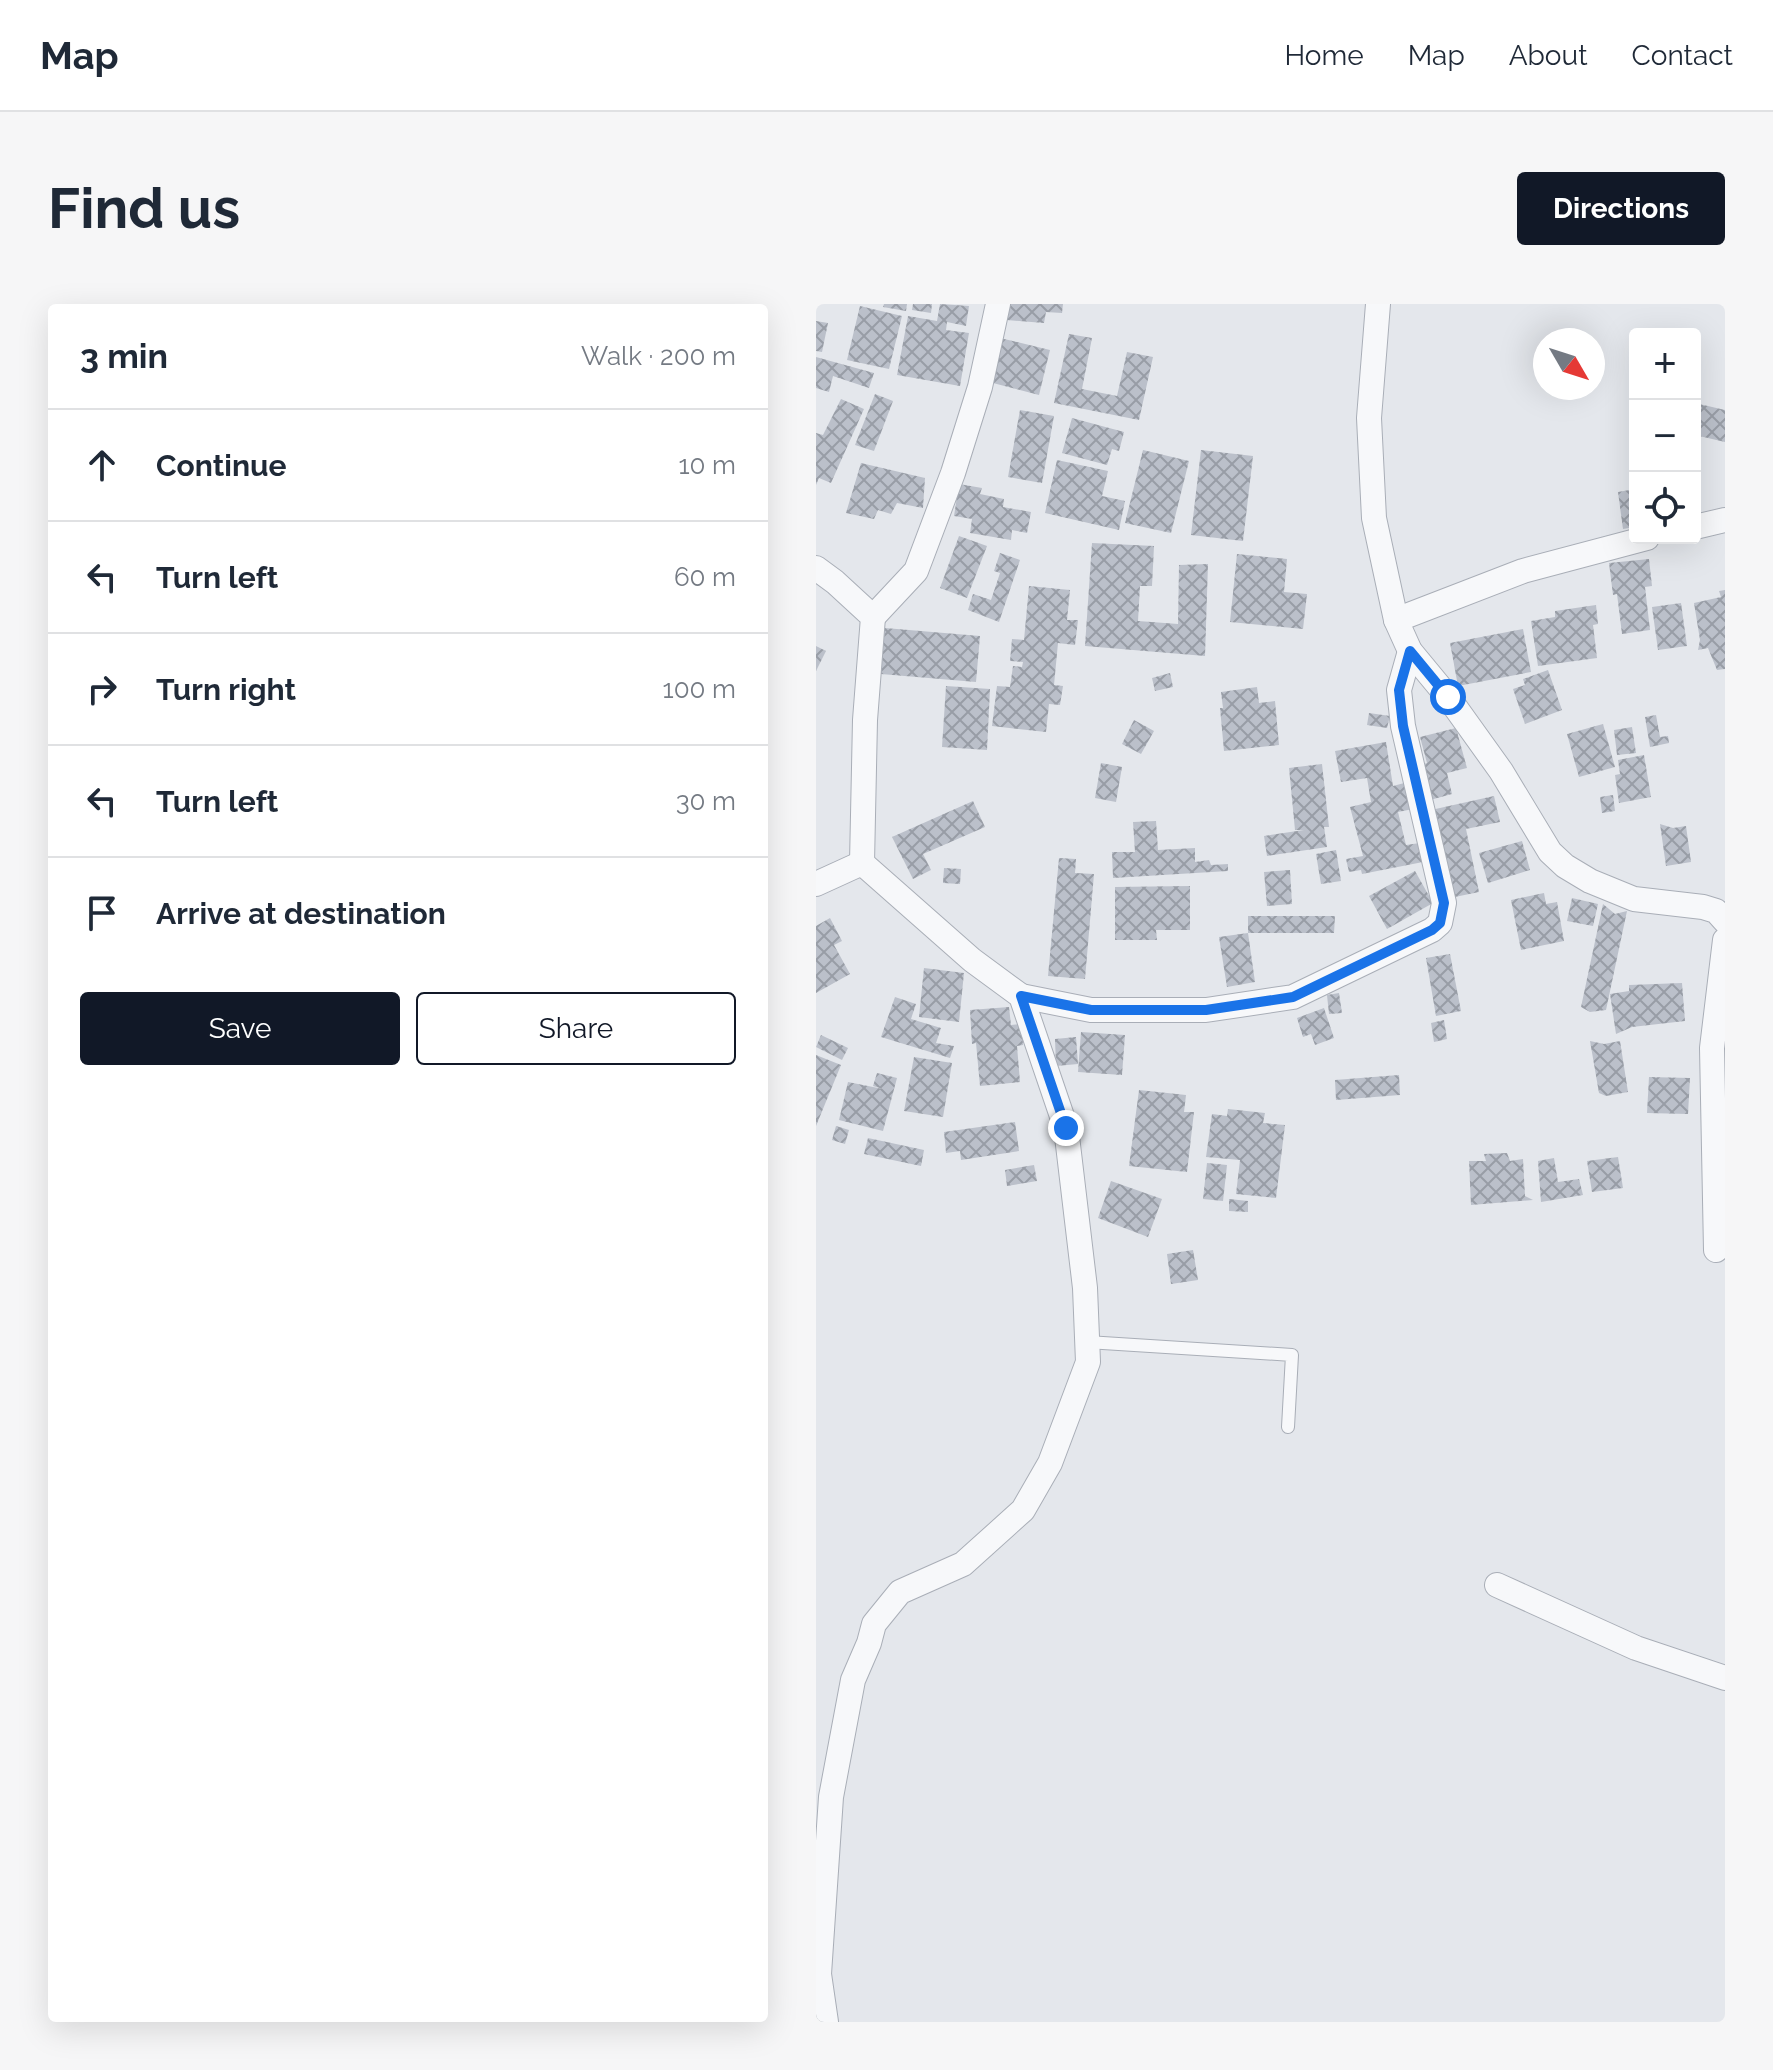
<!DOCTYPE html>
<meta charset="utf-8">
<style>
:root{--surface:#fff;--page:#f6f6f7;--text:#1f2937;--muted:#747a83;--line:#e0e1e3;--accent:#111827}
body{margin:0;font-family:Raleway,sans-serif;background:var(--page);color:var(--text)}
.controls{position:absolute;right:24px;top:24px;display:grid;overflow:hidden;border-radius:8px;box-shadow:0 8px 32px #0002}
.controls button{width:72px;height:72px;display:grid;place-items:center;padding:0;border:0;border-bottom:2px solid var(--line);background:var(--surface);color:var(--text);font:40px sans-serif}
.compass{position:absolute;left:717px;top:24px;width:72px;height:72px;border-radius:50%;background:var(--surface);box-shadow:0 8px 32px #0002;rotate:129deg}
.stop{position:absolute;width:24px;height:24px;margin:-18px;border:6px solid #1a73e8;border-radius:50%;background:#fff}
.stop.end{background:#1a73e8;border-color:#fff;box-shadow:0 2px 8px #0008}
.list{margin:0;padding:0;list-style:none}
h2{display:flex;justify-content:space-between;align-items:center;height:104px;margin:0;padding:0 32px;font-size:34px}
h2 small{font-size:26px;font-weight:400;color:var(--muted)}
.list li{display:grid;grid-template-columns:52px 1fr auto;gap:24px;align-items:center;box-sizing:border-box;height:112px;padding:0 32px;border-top:2px solid var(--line)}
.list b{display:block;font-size:30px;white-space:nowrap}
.list em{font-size:26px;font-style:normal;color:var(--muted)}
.actions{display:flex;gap:16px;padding:24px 32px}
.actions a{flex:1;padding:18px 0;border:2px solid var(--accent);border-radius:8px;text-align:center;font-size:28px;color:var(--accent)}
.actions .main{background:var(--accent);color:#fff}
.icon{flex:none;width:44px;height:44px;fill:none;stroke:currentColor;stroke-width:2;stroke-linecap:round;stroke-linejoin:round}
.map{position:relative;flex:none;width:909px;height:1718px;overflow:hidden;border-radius:8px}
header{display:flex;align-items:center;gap:48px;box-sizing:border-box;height:112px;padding:0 40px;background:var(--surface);border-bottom:2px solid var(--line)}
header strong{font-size:38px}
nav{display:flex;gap:44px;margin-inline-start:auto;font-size:28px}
.intro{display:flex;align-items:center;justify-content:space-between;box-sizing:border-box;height:192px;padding:0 48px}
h1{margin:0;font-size:56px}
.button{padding:20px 36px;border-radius:8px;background:var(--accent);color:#fff;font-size:28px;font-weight:700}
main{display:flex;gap:48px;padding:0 48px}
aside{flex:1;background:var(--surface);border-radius:8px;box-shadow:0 8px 32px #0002}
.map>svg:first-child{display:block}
.building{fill:url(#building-cross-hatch)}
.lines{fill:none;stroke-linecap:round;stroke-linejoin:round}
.lane-casing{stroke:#a9aeb7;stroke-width:14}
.street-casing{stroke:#a9aeb7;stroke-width:26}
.lane{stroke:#f7f8fa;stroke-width:12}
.street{stroke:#f7f8fa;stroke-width:24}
.route{stroke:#1a73e8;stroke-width:10}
</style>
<header>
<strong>Map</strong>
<nav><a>Home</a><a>Map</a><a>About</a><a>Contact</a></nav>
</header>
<div class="intro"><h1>Find us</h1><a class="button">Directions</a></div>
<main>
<aside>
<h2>3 min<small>Walk · 200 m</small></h2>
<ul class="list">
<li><svg class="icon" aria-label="ahead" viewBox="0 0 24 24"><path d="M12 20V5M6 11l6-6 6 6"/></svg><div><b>Continue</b></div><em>10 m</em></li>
<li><svg class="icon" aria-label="left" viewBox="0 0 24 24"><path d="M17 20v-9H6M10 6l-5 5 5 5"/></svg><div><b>Turn left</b></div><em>60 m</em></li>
<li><svg class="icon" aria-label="right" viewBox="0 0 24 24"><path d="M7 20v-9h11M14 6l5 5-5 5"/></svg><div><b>Turn right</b></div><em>100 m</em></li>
<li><svg class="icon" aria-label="left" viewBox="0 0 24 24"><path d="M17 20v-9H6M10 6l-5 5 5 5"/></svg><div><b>Turn left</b></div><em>30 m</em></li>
<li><svg class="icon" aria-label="arrive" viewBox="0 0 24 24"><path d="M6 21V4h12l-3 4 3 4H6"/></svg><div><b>Arrive at destination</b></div></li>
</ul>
<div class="actions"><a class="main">Save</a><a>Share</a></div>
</aside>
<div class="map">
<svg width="909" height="1718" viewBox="0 0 909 1718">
<defs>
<pattern id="building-cross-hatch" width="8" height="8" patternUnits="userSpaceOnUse" patternTransform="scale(2)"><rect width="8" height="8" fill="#bbc0ca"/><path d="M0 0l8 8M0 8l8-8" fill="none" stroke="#989da6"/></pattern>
</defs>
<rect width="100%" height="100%" fill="#e4e7ec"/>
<!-- building -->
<g class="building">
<polygon points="68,0 91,0 90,7 67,3"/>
<polygon points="97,0 116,0 115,9 96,6"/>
<polygon points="124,0 153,2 150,22 131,18 130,26 153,29 144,82 81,71 92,12 121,17"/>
<polygon points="192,0 247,0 246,9 230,8 228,19 191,16"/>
<polygon points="44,2 86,12 73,65 31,56"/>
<polygon points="0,17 12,19 6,48 0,47"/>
<polygon points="253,30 276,34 266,85 301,92 311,48 337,53 323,116 238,99"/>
<polygon points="184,34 234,46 223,91 173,78"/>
<polygon points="0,53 58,69 53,84 17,72 13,88 0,84"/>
<polygon points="59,90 77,97 58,147 39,141"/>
<polygon points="25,95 48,105 15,179 3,174 0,181 0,129 7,131"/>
<polygon points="879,99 909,106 909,138 879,131"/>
<polygon points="204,106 238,112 226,179 192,173"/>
<polygon points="256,114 308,128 303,147 296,145 291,161 246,149"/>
<polygon points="327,146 373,157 355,229 309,219"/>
<polygon points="385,146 437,152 427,237 375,231"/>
<polygon points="241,156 292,167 286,192 309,197 303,226 229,209"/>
<polygon points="45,159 109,174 107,204 81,199 75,210 62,206 58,215 30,209"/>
<polygon points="143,180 166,184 164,190 188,195 187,203 215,208 211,229 196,226 195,236 154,229 156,215 138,212"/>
<polygon points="819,185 819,223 807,225 802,188"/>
<polygon points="143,232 171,242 151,294 124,284"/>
<polygon points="276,239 338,242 336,282 324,282 322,317 362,320 363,261 392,260 389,352 269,342"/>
<polygon points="184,249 204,256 183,318 152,306 157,290 175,296 184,269 178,267"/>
<polygon points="421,250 471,255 468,288 491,290 487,325 414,318"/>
<polygon points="833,255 836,282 829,283 834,326 806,330 801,290 797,291 793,259"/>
<polygon points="213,282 254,286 251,316 262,316 259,341 242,339 238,381 247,382 244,401 233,400 230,428 176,422 181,382 194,383 197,362 206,363 207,358 194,357 196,335 208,336"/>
<polygon points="909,286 909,365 901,366 892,344 882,346 884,336 878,299 905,293 903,287"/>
<polygon points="865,299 871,342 842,346 836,303"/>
<polygon points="780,301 782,320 777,321 781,354 722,362 715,317 739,313 739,307"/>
<polygon points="69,324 164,332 160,378 65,370"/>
<polygon points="707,325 715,368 642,382 634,339"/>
<polygon points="0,342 10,347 0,367"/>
<polygon points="732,366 746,406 709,420 697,385 709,381 707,375"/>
<polygon points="354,369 357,383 339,387 336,374"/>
<polygon points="130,382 174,385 171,446 126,443"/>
<polygon points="441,383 443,399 459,397 463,441 408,447 404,404 407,404 405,388"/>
<polygon points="553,409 574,412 571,424 551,421"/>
<polygon points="840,411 844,433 852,432 853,439 834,443 829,413"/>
<polygon points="318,416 338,427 325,450 306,440"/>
<polygon points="787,420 799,463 763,473 751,430"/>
<polygon points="816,423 820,449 801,451 798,426"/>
<polygon points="640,424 651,464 631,469 636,490 614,496 605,461 611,459 604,433"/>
<polygon points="570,438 577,482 592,478 597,505 582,508 590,541 604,539 607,558 546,570 545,566 533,568 530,555 547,552 534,503 555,498 551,474 525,478 519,447"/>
<polygon points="828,451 835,493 803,499 799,471 804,470 802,456"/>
<polygon points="285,459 306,463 300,498 279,494"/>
<polygon points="506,460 513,523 508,523 511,543 451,552 448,532 488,526 479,526 473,464"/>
<polygon points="797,491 799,507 786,509 784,493"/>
<polygon points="678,492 684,518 650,525 663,588 634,594 615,506"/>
<polygon points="157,497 169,523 107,550 115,566 97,575 76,533"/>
<polygon points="340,517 342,546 379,544 379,558 393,556 395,561 412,560 412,567 297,574 296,548 319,548 317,518"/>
<polygon points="844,520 857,524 870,522 875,558 850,562"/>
<polygon points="706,537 714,566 672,579 663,549"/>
<polygon points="520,546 525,577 505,580 500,550"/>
<polygon points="243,554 260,555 259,569 278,570 269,675 232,672"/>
<polygon points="128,564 145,565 144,580 127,579"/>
<polygon points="474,566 476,600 451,602 448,568"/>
<polygon points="599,567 617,599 571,625 553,592"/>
<polygon points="374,582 374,626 340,626 341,636 299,636 299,583"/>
<polygon points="728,589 730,600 741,598 748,637 705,646 695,596"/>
<polygon points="756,594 782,600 777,622 751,617"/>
<polygon points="787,600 799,610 811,607 790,706 774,708 765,703"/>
<polygon points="432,612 519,612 518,629 432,629"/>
<polygon points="14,614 26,637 18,641 34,670 0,689 0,622"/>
<polygon points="432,629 439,678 411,683 403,633"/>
<polygon points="634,650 645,707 620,712 610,654"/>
<polygon points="108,664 148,669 143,718 103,713"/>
<polygon points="866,679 869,717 816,723 800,730 794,690 813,687 813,681"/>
<polygon points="523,689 526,709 513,710 511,691"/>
<polygon points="79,693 100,700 95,715 125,724 120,739 138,742 134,754 65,733"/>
<polygon points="193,703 195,721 206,720 207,741 201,742 204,778 164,782 160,739 156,740 154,706"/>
<polygon points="508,704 518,734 499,741 495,730 487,733 481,714"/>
<polygon points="628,716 631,735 618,738 615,719"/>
<polygon points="265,728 309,731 306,771 262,768"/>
<polygon points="5,731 32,744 26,756 0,743"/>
<polygon points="260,733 262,760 240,762 239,735"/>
<polygon points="774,737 788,740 804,737 812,788 790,792 783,789"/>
<polygon points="0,751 25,761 0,822"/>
<polygon points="98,753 136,759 127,813 88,807"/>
<polygon points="61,769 81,774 67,827 23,816 32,778 67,785 57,782"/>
<polygon points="583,771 584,791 520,796 519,776"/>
<polygon points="833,773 874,774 872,810 831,809"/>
<polygon points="323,786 370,791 368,808 378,808 371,868 313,862"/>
<polygon points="412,805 449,809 447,819 469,821 460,894 420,890 424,856 390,853 396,810 411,812"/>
<polygon points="199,818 203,847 145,856 144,847 130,849 128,828"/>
<polygon points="20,822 33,826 29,840 16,836"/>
<polygon points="52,834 108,846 105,862 48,850"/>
<polygon points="691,849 694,857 707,855 709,892 717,896 655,901 653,857 670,857 668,850"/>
<polygon points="802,853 807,884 776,888 771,857"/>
<polygon points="738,854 742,878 763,875 767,891 725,898 722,857"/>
<polygon points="391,859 411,861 407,897 387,895"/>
<polygon points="218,861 221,877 191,882 189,866"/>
<polygon points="295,877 346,895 332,933 282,914"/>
<polygon points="413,895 432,897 432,908 413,907"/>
<polygon points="377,946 382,976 355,980 351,950"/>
</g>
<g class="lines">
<!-- lane casing -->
<g class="lane-casing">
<polyline id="lane" points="271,1038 476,1051 472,1123"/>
</g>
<!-- street casing -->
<g class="street-casing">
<g id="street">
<polyline points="562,0 553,114 558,214 580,316 594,347 632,393 685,467 734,548 749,562 774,577 818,595 887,603 900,607 909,617"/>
<polyline points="879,223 909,216"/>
<polyline points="0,264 19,278 57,313 49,416 46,559"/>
<polyline points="57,313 100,267 137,169 164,83 182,0"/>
<polyline points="580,316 707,267 831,234"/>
<polyline points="0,580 46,559"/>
<polyline points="205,692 275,706 390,706 477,693 616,626 624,619 628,599 587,422 583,386 594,347"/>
<polyline points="900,946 896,744 909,636"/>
<polyline points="681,1281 820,1344 909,1374"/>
<polyline points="10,1718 3,1670 15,1493 37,1376 53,1339 58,1320 84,1288 147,1260 207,1206 234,1159 272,1058 269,984 250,824 205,692 156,656 46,559"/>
</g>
</g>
<!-- lane -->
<use href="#lane" class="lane"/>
<!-- street -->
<use href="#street" class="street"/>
</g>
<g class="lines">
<!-- route -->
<polyline class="route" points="250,824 205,692 275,706 390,706 477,693 616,626 624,619 628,599 587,422 583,386 594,347 632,393"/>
</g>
</svg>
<div class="controls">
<button>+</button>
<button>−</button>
<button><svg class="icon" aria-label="locate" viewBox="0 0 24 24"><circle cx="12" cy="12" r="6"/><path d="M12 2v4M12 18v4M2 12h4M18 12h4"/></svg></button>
</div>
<svg class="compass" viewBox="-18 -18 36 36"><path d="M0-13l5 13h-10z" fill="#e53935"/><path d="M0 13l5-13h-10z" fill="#747a83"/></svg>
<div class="stop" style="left:632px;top:393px"></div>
<div class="stop end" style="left:250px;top:824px"></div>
</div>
</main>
